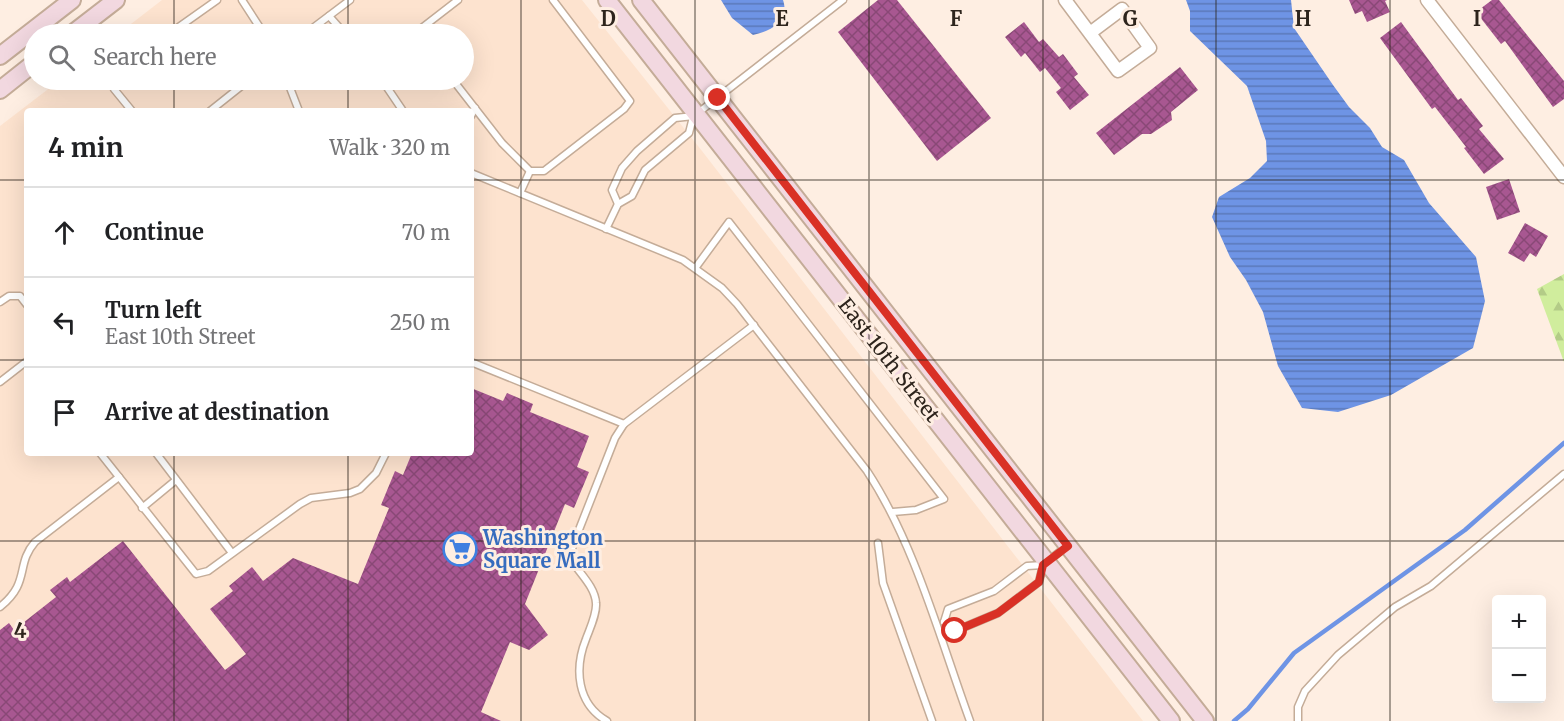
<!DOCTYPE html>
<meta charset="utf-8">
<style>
:root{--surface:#fff;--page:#f2f2f2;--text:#202124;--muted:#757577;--line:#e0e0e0}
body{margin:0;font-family:Merriweather,serif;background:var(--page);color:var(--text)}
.controls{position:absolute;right:18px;bottom:18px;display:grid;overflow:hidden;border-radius:6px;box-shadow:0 6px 24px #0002}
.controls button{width:54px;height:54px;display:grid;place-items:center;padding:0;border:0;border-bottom:2px solid var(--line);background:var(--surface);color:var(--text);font:30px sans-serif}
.stop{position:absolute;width:18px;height:18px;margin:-14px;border:4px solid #d93025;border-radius:50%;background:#fff}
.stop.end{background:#d93025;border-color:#fff;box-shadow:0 2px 6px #0008}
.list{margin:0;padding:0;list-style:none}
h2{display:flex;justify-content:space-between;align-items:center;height:78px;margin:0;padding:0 24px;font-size:26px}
h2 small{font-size:20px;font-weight:400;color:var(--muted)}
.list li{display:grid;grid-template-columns:39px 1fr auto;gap:18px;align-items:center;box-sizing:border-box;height:90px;padding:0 24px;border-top:2px solid var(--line)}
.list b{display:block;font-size:22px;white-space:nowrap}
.list p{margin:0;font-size:20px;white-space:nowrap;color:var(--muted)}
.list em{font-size:20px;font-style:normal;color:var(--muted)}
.icon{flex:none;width:33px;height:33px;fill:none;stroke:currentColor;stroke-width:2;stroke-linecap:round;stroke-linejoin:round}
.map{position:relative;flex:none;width:1564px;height:721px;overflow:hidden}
.search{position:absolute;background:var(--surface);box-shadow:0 6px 24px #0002;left:24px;top:24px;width:450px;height:66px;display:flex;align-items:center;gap:15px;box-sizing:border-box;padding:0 21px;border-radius:33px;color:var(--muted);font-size:22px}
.panel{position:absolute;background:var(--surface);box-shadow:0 6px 24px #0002;left:24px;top:108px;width:450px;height:348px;border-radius:6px}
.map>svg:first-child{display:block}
.built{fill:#fde3cf;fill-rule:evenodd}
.forest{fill:url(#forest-firs)}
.water{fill:url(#water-rules)}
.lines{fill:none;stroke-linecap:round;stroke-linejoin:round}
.stream{stroke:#6e94e5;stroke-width:4.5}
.building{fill:url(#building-cross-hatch)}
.service-casing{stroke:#c4ac98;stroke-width:9}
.minor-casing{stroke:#c4ac98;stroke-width:15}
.secondary-casing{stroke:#c4ac98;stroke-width:20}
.service{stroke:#fff;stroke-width:6}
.minor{stroke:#fff;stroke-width:12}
.secondary{stroke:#f2d8e0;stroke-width:16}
.route{stroke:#d93025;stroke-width:8}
.grid{fill:none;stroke:#2d241c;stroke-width:1.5;stroke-opacity:0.55}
.labels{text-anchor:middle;stroke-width:6;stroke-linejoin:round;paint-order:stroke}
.street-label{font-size:20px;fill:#2d241c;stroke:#feeee2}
.shop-label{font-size:20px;font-weight:bold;fill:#366cbe;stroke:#feeee2;text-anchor:start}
.grid-label{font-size:20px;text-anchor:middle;font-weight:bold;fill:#2d241c;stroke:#feeee2;stroke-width:6;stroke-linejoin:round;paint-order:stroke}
</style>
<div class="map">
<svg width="1564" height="721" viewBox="0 0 1564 721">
<defs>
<pattern id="forest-firs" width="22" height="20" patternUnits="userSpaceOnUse" patternTransform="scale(1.5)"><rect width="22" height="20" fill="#d0ed9d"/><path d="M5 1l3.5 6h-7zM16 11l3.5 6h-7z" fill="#b3cb87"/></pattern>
<pattern id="water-rules" width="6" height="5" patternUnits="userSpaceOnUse" patternTransform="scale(1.5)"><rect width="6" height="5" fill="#6e94e5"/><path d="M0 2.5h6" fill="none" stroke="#5b79b9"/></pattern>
<pattern id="building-cross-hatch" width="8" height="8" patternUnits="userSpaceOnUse" patternTransform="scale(1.5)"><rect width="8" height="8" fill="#a85791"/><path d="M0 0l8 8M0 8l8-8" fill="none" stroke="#894876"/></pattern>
</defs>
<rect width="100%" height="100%" fill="#feeee2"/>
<!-- built -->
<path class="built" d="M162,0H582L702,151L1143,721H0V126L60,80H464V34H118ZM27,111H471V453H27Z"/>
<!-- forest -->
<polygon class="forest" points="1564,274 1564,362 1537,289"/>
<!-- water -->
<g class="water">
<path d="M721,0H783C790,21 771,31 753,35L732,18Z"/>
<polygon points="1186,0 1291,0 1294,28 1333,85 1349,107 1370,128 1382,147 1404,160 1429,203 1476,257 1485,301 1473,348 1391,395 1338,412 1302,408 1278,366 1263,312 1246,280 1230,257 1212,217 1219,197 1250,178 1267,161 1266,141 1247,86 1190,31 1190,11"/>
</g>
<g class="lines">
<!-- stream -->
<polyline class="stream" points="1234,721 1248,709 1294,653 1465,530 1564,443"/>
</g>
<!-- building -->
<g class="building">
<polygon points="878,0 897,0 991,118 937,161 838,32"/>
<polygon points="1349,0 1387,0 1385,1 1390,12 1367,22 1362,11 1355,14"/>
<polygon points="1492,0 1499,0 1564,81 1564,99 1553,107 1505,41 1501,44 1476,12"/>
<polygon points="1024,22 1039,42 1043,39 1059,57 1063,54 1078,74 1074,77 1089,95 1070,110 1056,92 1061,88 1045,68 1040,72 1025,53 1021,57 1005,37"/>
<polygon points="1401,22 1458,100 1461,98 1483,126 1479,129 1504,159 1484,174 1464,148 1466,147 1435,107 1432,109 1380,38"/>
<polygon points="1180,67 1198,90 1171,112 1172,120 1151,134 1142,134 1114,155 1096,133"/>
<polygon points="1509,179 1520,212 1497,220 1486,187"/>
<polygon points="1525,223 1548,236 1536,257 1530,253 1524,262 1508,253"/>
<polygon points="471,388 503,401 507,393 533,404 530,412 589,436 577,467 589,472 574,508 565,504 525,604 548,635 529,650 510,642 481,712 501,721 0,721 0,630 9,623 14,630 56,597 50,590 67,577 70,582 123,541 225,670 246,654 210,609 233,591 229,586 252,567 263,581 293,558 358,584 389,508 381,505 395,471 403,475 412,453 471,453"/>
</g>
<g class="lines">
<!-- service casing -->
<g class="service-casing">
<g id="service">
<polyline points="242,0 264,34"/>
<polyline points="329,16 345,34"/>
<polyline points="169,34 217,0"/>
<polyline points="305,34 350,0"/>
<polyline points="414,34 458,0"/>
<polyline points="115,80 114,89 132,111"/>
<polyline points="287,80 299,111"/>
<polyline points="382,80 403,111"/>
<polyline points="453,80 502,143 530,171 544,171 624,109 630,101 553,0"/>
<polyline points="210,111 249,80"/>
<polyline points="471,116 475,108"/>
<path d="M471,173L683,260L722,288L737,304L867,471C915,544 940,639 970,721"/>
<polyline points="520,193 530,171"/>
<polyline points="618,204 612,190 622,168 637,151 675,118 694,116 843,0"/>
<polyline points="606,229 618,204 632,196 645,170 689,133 693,117"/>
<polyline points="696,267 729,222 944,499 916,510 893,512"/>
<polyline points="0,302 9,296 20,296 27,305"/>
<polyline points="471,362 624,424"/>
<polyline points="0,382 27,361"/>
<polyline points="100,453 196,574 208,571 300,504 311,498 350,493 360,489 376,473 386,453"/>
<polyline points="156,453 232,553"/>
<polyline points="142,508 176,480"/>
<polyline points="878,543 883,583 932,721"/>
<path d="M0,607C31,582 15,565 35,542L119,477"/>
<polyline points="944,622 955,631 998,613 1039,582 1043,565 1067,546"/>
<polyline points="944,622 948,609 994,591 1027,566 1043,565"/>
<path d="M607,721C577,704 574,669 586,639C590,628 597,614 596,603C595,586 578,572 570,558L573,545L615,438L624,424L754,325"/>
<polyline points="1298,721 1298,707 1305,691 1338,655 1395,607 1431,586 1564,474"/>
</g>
</g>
<!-- minor casing -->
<g class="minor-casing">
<g id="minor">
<polyline points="1065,0 1118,71 1150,48 1122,9 1090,33"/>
<polyline points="1427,0 1564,177"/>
</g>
</g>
<!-- secondary casing -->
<g class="secondary-casing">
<g id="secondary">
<polyline points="607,0 1171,721"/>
<polyline points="641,0 1205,721"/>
<polyline points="72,34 116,0"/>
<polyline points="0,56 72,0"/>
<polyline points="0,90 34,63"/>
</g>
</g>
<!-- service -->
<use href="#service" class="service"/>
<!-- minor -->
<use href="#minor" class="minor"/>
<!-- secondary -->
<use href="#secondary" class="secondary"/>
</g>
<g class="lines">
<!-- route -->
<polyline class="route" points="718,98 1068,546 1043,565 1039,582 998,613 955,631"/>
</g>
<!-- grid -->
<path class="grid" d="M174,0V34M348,0V34M521,0V721M695,0V721M869,0V721M1043,0V721M1216,0V721M1390,0V721M174,80V111M348,80V111M0,180H27M471,180H1564M0,360H27M471,360H1564M174,453V721M348,453V721M0,541H1564"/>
<!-- icons -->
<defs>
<g id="supermarket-ring" transform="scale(1.725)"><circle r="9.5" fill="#feeee2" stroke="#3f7fe0" stroke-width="1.5"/><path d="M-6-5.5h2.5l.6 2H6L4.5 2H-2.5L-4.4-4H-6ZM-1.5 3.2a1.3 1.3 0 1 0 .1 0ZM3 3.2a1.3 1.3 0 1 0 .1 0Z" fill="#3f7fe0"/></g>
</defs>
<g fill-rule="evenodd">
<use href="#supermarket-ring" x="460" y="549"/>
</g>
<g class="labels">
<!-- street labels -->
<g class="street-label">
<text transform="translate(889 360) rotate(52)" y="7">East 10th Street</text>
</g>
<!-- shop labels -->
<g class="shop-label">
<text x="483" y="545">Washington<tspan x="483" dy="23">Square Mall</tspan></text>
</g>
</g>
<g class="grid-label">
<text x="608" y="26">D</text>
<text x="782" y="26">E</text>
<text x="956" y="26">F</text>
<text x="1130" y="26">G</text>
<text x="1303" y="26">H</text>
<text x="1477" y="26">I</text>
<text x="20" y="638">4</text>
</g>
</svg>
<div class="controls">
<button>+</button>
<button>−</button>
</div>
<div class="stop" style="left:955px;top:631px"></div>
<div class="stop end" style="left:718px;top:98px"></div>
<div class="search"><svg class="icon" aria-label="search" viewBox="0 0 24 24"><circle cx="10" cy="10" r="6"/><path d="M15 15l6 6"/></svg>Search here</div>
<section class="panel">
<h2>4 min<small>Walk · 320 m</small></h2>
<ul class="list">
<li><svg class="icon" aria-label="ahead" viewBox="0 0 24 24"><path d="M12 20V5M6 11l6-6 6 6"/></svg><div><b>Continue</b></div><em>70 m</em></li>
<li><svg class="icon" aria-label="left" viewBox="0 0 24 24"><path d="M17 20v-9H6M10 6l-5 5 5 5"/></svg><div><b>Turn left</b><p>East 10th Street</p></div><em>250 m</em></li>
<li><svg class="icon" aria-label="arrive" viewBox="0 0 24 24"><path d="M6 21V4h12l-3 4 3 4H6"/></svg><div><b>Arrive at destination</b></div></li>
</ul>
</section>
</div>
